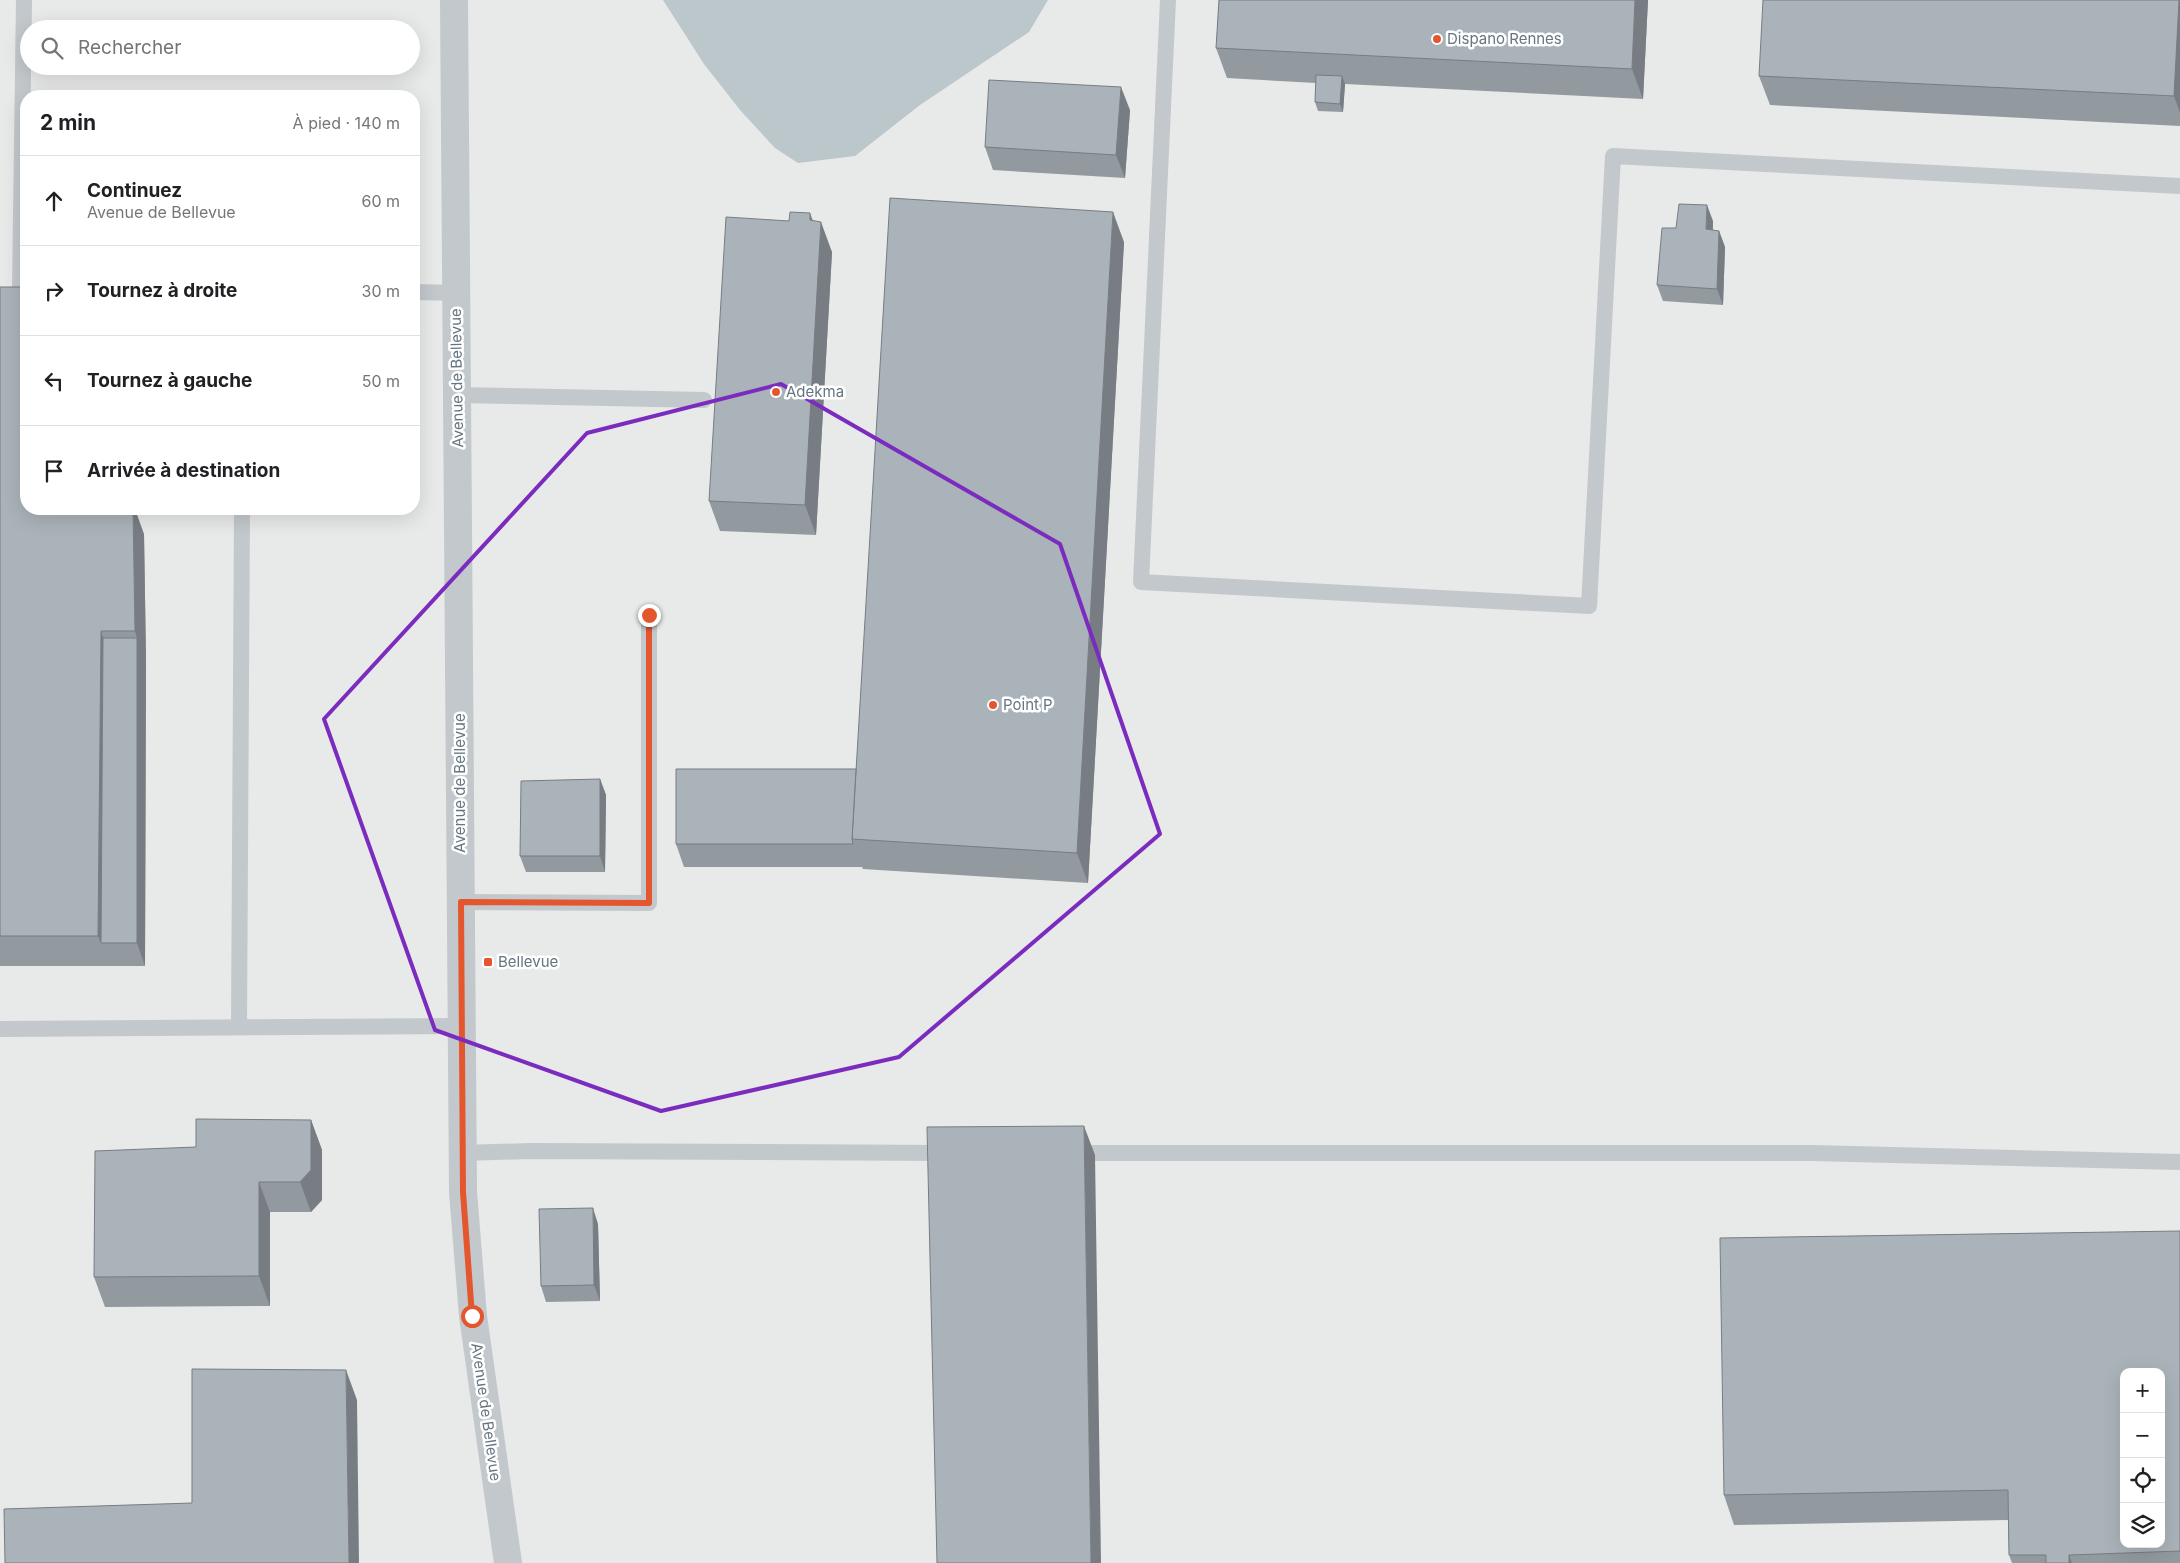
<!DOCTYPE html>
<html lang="fr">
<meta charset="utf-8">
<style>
:root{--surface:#fff;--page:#f2f2f2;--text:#202124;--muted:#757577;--line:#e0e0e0}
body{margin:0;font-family:Inter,sans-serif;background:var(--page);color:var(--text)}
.controls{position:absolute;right:15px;bottom:15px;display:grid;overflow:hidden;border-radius:10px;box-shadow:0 5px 20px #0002}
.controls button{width:45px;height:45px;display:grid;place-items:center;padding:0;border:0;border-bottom:1px solid var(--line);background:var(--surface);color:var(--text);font:25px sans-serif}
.stop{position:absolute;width:15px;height:15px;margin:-11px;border:4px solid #e4572e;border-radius:50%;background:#fff}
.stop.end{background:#e4572e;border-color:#fff;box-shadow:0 1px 5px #0008}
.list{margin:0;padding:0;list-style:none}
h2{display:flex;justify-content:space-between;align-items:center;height:65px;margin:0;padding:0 20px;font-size:21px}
h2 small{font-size:16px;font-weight:400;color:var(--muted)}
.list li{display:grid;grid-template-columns:32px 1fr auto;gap:15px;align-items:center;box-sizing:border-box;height:90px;padding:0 20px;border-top:1px solid var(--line)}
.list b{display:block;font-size:19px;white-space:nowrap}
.list p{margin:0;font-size:16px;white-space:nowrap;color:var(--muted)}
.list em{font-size:16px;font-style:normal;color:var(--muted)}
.icon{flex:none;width:28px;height:28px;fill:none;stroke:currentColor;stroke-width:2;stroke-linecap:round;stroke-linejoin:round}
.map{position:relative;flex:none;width:2180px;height:1563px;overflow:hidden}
.search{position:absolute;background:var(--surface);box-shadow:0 5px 20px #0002;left:20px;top:20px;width:400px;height:55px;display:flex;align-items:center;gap:12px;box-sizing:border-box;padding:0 18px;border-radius:28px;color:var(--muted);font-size:19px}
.panel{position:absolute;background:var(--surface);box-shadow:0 5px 20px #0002;left:20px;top:90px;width:400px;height:425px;border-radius:20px}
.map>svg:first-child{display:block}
.built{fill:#e8e9e9;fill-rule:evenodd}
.water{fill:#bbc7cb}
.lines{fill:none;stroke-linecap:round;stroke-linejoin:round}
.lane{stroke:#c3c8cc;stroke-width:16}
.street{stroke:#c3c8cc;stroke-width:28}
.wall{fill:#929a9f}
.shaded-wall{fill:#777d82}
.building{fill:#aab3b9;stroke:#777d82;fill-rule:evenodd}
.route{stroke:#e4572e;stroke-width:6}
.marked{fill:none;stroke:#7b2cbf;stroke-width:4;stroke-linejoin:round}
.poi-dot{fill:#e4572e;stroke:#fff;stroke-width:2}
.labels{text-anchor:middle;stroke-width:5;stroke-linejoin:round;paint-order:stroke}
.poi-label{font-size:15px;fill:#657683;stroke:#fff;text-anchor:start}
.street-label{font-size:15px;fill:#657683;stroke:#fff}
</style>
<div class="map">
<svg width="2180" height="1563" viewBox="0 0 2180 1563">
<rect width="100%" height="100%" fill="#fafaf8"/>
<!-- built -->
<path class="built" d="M0,0H2180V1563H0ZM29,29H411V66H29ZM26,96H414V509H26ZM2124,1372H2161V1544H2124Z"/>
<!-- water -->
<polygon class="water" points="663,0 1048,0 1029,32 920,105 855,156 798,163 775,148 740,110 704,64"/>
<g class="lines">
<!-- lane -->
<g class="lane">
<polyline points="1168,0 1141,582 1589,606 1613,156 2180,186"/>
<polyline points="20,288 24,0"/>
<polyline points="414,292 456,293"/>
<polyline points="457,395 704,400"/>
<polyline points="461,902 649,903 649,615"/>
<polyline points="239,1027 242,509"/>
<polyline points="0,1029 462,1026"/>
<polyline points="463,1153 530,1151 948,1153"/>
<polyline points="1072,1153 1812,1153 2180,1162"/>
</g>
<!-- street -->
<polyline class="street" points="454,0 463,1192 473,1316 508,1563"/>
</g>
<!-- wall -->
<g class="wall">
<polygon points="1219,0 1648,0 1643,99 1345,84 1343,112 1318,111 1315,102 1316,83 1227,78 1216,48"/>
<polygon points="2180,0 2180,126 1770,105 1759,76"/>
<polygon points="1130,110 1125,178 993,170 985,147"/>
<polygon points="789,221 832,252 816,535 720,531 709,501"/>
<polygon points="1713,221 1713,230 1719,231 1725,247 1723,305 1663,301 1657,285"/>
<polygon points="1124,242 1088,883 863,869 862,867 684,867 676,844 856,769"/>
<polygon points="0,287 26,509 144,534 146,661 145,966 0,966"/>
<polygon points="600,779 606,795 605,872 526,872 520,856"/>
<polygon points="311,1120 322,1150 322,1200 311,1212 270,1212 270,1306 105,1307 94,1277"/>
<polygon points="598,1224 600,1301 546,1302 541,1286"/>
<polygon points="2180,1231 2180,1563 2012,1563 2009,1555 2008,1520 1734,1525 1724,1495"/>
</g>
<!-- shaded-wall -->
<g class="shaded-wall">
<polygon points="1635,0 1648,0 1643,99 1632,69"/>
<polygon points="2179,0 2180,0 2180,113 2174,96"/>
<polygon points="1342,76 1345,84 1343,112 1340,104"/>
<polygon points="1121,87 1130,110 1125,178 1116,155"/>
<polygon points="1707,205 1713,221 1712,245 1706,229"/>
<polygon points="1113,212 1124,242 1088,883 1077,853"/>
<polygon points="810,213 820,240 821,222 832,252 816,535 805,505"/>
<polygon points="1719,231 1725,247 1723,305 1717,289"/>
<polygon points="133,509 135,509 144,534 146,661 145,966 137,943 137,638 135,631"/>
<polygon points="101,631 111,661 101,943 98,936"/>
<polygon points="600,779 606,795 605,872 600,856"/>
<polygon points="311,1120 322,1150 322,1200 311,1212 300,1182"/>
<polygon points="1084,1126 1095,1155 1101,1563 1091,1563"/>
<polygon points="259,1182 270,1212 270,1306 259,1276"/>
<polygon points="593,1208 598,1224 600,1301 594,1285"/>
<polygon points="346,1370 357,1400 359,1563 349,1563"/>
<polygon points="2069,1555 2072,1563 2069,1563"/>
</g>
<!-- building -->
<g class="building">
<polygon points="1219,0 1635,0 1632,69 1216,48"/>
<polygon points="1763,0 2179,0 2174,96 1759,76"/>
<polygon points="1316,75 1342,76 1340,104 1315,102"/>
<polygon points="989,80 1121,87 1116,155 985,147"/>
<polygon points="890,198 1113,212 1077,853 852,839"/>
<polygon points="1679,204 1707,205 1706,229 1719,231 1717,289 1657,285 1662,228 1676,228"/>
<polygon points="790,212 810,213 810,220 821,222 805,505 709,501 726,217 789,221"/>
<polygon points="0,287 26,287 26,509 133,509 135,631 101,631 98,936 0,936"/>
<polygon points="103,638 137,638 137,943 101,943"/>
<polygon points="676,769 856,769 852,839 853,844 676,844"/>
<polygon points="600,779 600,856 520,856 521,781"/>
<polygon points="196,1119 311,1120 311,1170 300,1182 259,1182 259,1276 94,1277 95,1151 196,1147"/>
<polygon points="1084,1126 1091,1563 937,1563 927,1127"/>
<polygon points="593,1208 594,1285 541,1286 539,1209"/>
<path d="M2180,1231V1551L2069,1555V1563H2046V1555H2009L2008,1490L1724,1495L1720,1238ZM2124,1372H2161V1544H2124Z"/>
<polygon points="192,1369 346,1370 349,1563 5,1563 4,1509 192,1503"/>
</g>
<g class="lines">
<!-- route -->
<polyline class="route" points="472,1316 463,1192 461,902 649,903 649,615"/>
</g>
<!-- marked area -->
<path class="marked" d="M781,384L1060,544L1160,834L899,1057L661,1111L435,1030L324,719L587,433Z"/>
<!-- markers -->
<g class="poi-dot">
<circle cx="1437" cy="39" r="5"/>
<circle cx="776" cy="392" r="5"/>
<circle cx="993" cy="705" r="5"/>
<rect x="483" y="957" width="10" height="10" rx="2.5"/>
</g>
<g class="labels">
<!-- poi labels -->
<g class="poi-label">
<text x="1447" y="44">Dispano Rennes</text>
<text x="786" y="397">Adekma</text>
<text x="1003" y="710">Point P</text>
<text x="498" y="967">Bellevue</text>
</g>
<!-- street labels -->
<g class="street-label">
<text transform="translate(457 378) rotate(-91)" y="5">Avenue de Bellevue</text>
<text transform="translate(460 783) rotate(-90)" y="5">Avenue de Bellevue</text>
<text transform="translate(486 1412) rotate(82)" y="5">Avenue de Bellevue</text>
</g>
</g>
</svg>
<div class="controls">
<button>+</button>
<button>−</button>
<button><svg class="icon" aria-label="locate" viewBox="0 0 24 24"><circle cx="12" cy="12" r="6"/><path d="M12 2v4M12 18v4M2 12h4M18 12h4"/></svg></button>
<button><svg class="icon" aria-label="layers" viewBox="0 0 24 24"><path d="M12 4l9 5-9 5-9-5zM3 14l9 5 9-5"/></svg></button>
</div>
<div class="stop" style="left:472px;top:1316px"></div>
<div class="stop end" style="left:649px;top:615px"></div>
<div class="search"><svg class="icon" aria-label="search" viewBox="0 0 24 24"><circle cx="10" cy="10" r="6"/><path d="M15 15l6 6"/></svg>Rechercher</div>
<section class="panel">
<h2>2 min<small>À pied · 140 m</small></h2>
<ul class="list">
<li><svg class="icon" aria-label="ahead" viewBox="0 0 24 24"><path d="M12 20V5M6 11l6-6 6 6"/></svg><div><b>Continuez</b><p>Avenue de Bellevue</p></div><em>60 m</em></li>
<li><svg class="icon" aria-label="right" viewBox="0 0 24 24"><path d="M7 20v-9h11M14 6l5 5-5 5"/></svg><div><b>Tournez à droite</b></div><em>30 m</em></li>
<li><svg class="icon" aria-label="left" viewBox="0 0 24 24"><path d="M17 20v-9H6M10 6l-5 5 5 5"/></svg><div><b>Tournez à gauche</b></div><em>50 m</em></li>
<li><svg class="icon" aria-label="arrive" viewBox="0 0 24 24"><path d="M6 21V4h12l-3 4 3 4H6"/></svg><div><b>Arrivée à destination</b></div></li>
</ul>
</section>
</div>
